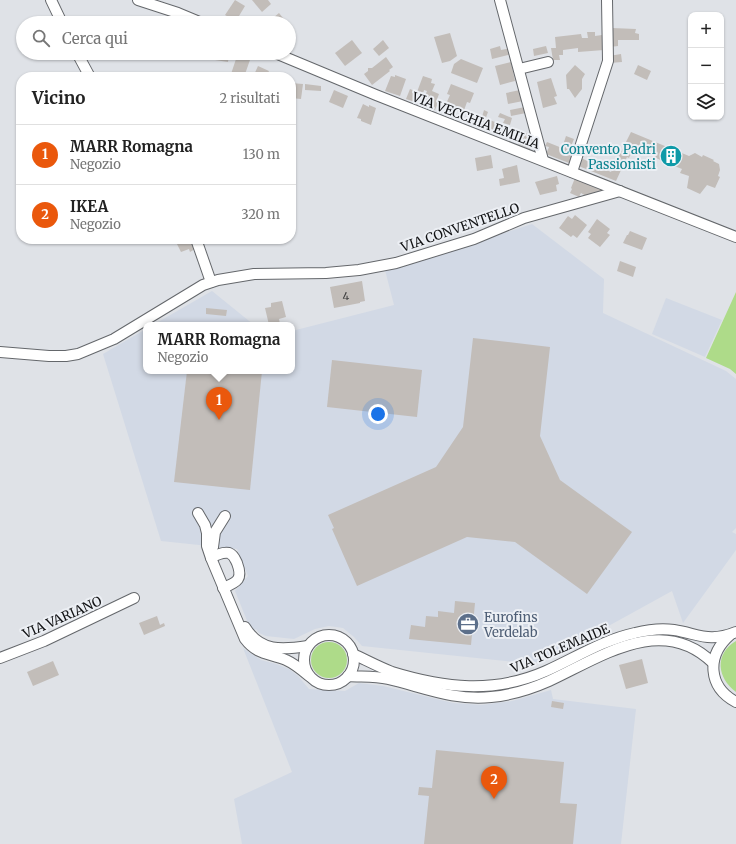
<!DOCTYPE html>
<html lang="it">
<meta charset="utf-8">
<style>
:root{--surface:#fff;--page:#f2f2f2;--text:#222;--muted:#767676;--line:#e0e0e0;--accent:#ea580c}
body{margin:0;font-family:Merriweather,serif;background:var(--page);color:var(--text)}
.controls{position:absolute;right:12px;top:12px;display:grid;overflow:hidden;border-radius:8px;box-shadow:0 1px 3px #0004}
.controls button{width:36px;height:36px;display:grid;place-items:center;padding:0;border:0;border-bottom:1px solid var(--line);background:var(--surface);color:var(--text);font:20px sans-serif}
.you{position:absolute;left:378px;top:414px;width:14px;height:14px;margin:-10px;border:3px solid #fff;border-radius:50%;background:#1a73e8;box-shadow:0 0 0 6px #1a73e833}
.badge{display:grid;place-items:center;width:26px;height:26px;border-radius:50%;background:var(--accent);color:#fff;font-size:13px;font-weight:700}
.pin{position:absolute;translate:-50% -33px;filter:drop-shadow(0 1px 2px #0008)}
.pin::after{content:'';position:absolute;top:21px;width:14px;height:12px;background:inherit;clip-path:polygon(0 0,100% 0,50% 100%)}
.popup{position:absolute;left:143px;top:322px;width:152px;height:52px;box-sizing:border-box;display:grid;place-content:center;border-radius:8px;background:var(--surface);filter:drop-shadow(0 1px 3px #0005);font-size:13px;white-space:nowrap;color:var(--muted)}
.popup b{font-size:15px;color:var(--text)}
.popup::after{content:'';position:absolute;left:50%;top:100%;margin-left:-8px;border:8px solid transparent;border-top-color:var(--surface)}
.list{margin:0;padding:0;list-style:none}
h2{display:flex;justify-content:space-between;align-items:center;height:52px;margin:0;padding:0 16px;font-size:17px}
h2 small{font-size:13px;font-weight:400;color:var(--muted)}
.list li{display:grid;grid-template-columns:26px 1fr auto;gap:12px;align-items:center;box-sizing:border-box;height:60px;padding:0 16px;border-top:1px solid var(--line)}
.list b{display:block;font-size:15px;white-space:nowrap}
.list p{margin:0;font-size:13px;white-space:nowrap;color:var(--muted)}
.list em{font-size:13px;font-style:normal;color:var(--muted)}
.icon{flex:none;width:22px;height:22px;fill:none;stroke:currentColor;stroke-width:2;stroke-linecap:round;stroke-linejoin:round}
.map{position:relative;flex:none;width:736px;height:844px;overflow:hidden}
.search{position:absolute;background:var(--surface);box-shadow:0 1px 3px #0004;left:16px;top:16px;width:280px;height:44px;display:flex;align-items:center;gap:10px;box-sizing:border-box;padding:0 14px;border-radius:22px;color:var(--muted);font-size:15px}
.panel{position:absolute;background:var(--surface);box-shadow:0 1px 3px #0004;left:16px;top:72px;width:280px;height:172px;border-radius:16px}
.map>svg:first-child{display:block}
.built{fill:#d2d9e5}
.green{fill:#aedb89}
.building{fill:#c2bdb9}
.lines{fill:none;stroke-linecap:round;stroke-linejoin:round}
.minor-casing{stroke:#64676b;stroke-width:12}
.minor{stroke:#fff;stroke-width:10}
.labels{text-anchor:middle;stroke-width:4;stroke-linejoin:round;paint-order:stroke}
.number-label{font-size:11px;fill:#3d3d3d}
.street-label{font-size:13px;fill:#111214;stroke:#eceff4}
.culture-label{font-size:13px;fill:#0d838f;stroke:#eceff4;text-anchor:end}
.service-label{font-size:13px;fill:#4e5e75;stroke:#eceff4;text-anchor:start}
</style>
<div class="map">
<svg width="736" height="844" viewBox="0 0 736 844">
<rect width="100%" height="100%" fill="#dfe2e7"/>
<!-- built -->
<g class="built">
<polygon points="532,224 604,279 603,313 726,371 736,379 736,528 732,532 736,534 736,550 683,623 672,591 574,645 533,664 362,646 354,637 343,628 329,626 315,629 294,639 266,636 259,633 256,629 253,631 248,623 235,591 248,576 237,549 161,541 103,354 146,329 146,371 292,371 292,331 394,305 385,270 419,261"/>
<polygon points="212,291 254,325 153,325"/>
<polygon points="666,298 722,320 705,357 652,334"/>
<polygon points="243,648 261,660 276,664 289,669 298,676 309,689 345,691 359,683 383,686 453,703 481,705 512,701 551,690 553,699 636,709 621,844 242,844 234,799 292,772"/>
</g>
<!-- green -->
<g class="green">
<polygon points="736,292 736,374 730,369 706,358"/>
<path d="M736,641V692C717,678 714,654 736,641Z"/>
<circle cx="329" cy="660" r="18"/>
</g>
<!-- building -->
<g class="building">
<polygon points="235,0 245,6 236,21 225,15"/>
<polygon points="252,0 268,0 271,4 262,12"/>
<polygon points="279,13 287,23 267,23"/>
<polygon points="612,28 636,29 635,33 639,34 639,40 618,40 618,46 610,47"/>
<polygon points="587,32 595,32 595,36 602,35 604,50 578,52 578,48 563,50 563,55 559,55 560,60 553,60 551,48 556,48 555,37 581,34 582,38 588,38"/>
<polygon points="450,33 457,56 450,61 442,63 434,37"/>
<polygon points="352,40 362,53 345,66 335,53"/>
<polygon points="383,40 389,48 379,56 373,49"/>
<polygon points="500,46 501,50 511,48 512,54 492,59 490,49"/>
<polygon points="546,46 548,53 534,56 533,49"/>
<polygon points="217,53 229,53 228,62 215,60"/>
<polygon points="238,53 251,57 244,77 230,77"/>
<polygon points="621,54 622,62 610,63 609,56"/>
<polygon points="386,57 393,67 389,70 390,71 372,85 364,74 368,71 368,68 372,68"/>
<polygon points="461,59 483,68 477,83 451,73 454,64"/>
<polygon points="511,62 515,81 500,85 495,66"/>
<polygon points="575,65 585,74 582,79 582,89 575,98 569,89 567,89 566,75"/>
<polygon points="638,65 651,71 647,80 634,74"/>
<polygon points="258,66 269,71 267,75 269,76 268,77 253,77"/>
<polygon points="395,75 406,79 400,96 385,91 391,76 395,77"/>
<polygon points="423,76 432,79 431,83 435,84 432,91 439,94 436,102 438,103 435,110 421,105 427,91 424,90 423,94 421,94 418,103 406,99 410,89 417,92"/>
<polygon points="551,78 557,96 554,97 557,104 543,108 537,82"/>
<polygon points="291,83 303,84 301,99 291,98"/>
<polygon points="305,84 321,86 321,91 305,90"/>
<polygon points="451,84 474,93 470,103 467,102 463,113 445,106 450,95 447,94"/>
<polygon points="334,90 348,96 343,108 329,102"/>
<polygon points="520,90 523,101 508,104 506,93"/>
<polygon points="363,104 369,107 369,105 376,108 371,125 361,121 361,119 357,118"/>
<polygon points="525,107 526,113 511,116 510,110"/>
<polygon points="484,110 488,112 482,128 473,124 476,115 482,117"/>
<polygon points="500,113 512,118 510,125 503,123 505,119 498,117"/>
<polygon points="490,120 502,125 499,135 486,130"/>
<polygon points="507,127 516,131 512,141 503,137"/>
<polygon points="524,132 536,137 536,150 531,147 530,149 518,144"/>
<polygon points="631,132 689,156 695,153 702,157 703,155 714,160 713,161 719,164 720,170 718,176 720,177 715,188 707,185 700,194 687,188 689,176 680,173 682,169 667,163 641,151 643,148 635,144 629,158 627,157 616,181 576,165 579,157 611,172"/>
<polygon points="566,136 574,139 569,151 573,153 569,163 546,154 549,147 545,146 547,142 562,148"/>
<polygon points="491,155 493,168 477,171 475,158"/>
<polygon points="517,165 520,182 500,186 499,179 504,178 502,169"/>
<polygon points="557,176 559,184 556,185 557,191 540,195 535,182"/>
<polygon points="575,178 603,190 602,192 586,196 581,193 579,197 570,193 572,189 571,188"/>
<polygon points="575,215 587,225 577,238 573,235 571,237 559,228 568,216 572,219"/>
<polygon points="597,219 610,229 607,233 610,235 600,247 588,238 591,234 588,232"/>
<polygon points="630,231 647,238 642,250 623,243 627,235 628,235"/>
<polygon points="140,239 156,239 141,244"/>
<polygon points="171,239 193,239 197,248 190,252 189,249 181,252 176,242 173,243"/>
<polygon points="620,261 636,267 633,277 617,271"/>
<polygon points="362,281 365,301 360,302 360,303 334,308 330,287"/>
<polygon points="282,301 286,317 279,319 280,324 269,325 265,308 271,307 271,303"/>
<polygon points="206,308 227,310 226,316 206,314"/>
<polygon points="473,338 550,347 540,436 560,480 632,532 587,594 515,542 467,537 357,586 332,529 334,528 328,515 436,467 463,427"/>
<polygon points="332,360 422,370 417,417 327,407"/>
<polygon points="187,371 262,371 250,490 174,482"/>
<polygon points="455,601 475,603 471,645 409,639 411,625 425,627 426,616 438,617 438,611 454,613"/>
<polygon points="157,616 160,625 164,623 165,626 144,635 139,623"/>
<polygon points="642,659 648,683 626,689 619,665"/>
<polygon points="53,661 59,675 33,686 27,672"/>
<polygon points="552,701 564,703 563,709 551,707"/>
<polygon points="436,750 564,762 560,803 577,804 573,844 424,844 429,796 418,795 419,787 432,788"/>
</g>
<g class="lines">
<!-- minor casing -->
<g class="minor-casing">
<g id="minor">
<polyline points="51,0 62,23"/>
<polyline points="138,0 178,13 202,23"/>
<polyline points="500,0 543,160"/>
<polyline points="77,53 90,77"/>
<polyline points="275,53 376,95 736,237"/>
<polyline points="519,69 548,62"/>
<polyline points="572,172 608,61 607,0"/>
<polyline points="196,239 211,282"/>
<polyline points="0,352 49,356 66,356 78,354 114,339 203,285 218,280 254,274 326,273 359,270 396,263 474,239 524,218 620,191"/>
<path d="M198,513L205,525L207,533V546L211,558L245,639C257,655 269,653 286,660C295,664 302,670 309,676"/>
<polyline points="213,547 215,532 225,516"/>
<path d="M211,558C216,555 223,552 229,553C234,555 235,559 237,563C243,579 238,582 223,588"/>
<path d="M245,627C260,652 282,650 308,646"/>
<path d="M730,635C706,656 708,687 736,702"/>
<circle cx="329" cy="660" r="25"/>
<path d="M353,654C366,660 379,667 392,672C444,688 494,694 546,671C575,658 603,640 635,633C647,630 661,628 674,630C699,634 709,643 736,632"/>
<polyline points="0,658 44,641 134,598"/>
<path d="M348,676C361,677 375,676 388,679C423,687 454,701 491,697C512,695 531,689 549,681C601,657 662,613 713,663"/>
</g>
</g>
<!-- minor -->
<use href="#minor" class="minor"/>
</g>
<!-- icons -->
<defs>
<g id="building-disc" transform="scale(1.15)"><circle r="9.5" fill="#0f9aa8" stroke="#eceff4"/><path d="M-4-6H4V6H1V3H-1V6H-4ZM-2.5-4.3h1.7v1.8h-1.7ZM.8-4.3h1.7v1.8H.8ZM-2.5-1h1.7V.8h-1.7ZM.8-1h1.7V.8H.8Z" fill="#fff"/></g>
<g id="office-disc" transform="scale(1.15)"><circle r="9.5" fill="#5c6f8a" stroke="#eceff4"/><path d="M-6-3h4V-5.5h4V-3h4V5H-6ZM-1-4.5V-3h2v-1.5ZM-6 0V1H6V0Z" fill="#fff"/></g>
</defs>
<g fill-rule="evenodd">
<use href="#building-disc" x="671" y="156"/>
<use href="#office-disc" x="468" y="624"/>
</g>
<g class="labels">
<!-- number labels -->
<g class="number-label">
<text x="346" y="300">4</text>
</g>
<!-- street labels -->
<g class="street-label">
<text transform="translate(476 120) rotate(21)" y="5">VIA VECCHIA EMILIA</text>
<text transform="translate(460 227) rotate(-19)" y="5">VIA CONVENTELLO</text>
<text transform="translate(62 617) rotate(-24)" y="5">VIA VARIANO</text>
<text transform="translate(560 648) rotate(-23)" y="5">VIA TOLEMAIDE</text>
</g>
<!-- culture labels -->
<g class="culture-label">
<text x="656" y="154">Convento Padri<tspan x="656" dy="15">Passionisti</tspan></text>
</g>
<!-- service labels -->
<g class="service-label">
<text x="484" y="622">Eurofins<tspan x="484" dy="15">Verdelab</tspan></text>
</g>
</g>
</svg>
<div class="controls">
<button>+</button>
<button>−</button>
<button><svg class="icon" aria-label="layers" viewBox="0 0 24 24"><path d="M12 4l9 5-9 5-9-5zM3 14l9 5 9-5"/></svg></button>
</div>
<div class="you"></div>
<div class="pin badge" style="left:219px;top:420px">1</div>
<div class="popup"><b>MARR Romagna</b>Negozio</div>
<div class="pin badge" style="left:494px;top:799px">2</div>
<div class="search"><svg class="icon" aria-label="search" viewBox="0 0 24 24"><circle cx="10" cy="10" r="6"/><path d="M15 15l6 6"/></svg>Cerca qui</div>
<section class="panel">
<h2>Vicino<small>2 risultati</small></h2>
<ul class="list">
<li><span class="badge">1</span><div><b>MARR Romagna</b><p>Negozio</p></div><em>130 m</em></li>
<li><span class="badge">2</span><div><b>IKEA</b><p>Negozio</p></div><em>320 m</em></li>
</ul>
</section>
</div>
